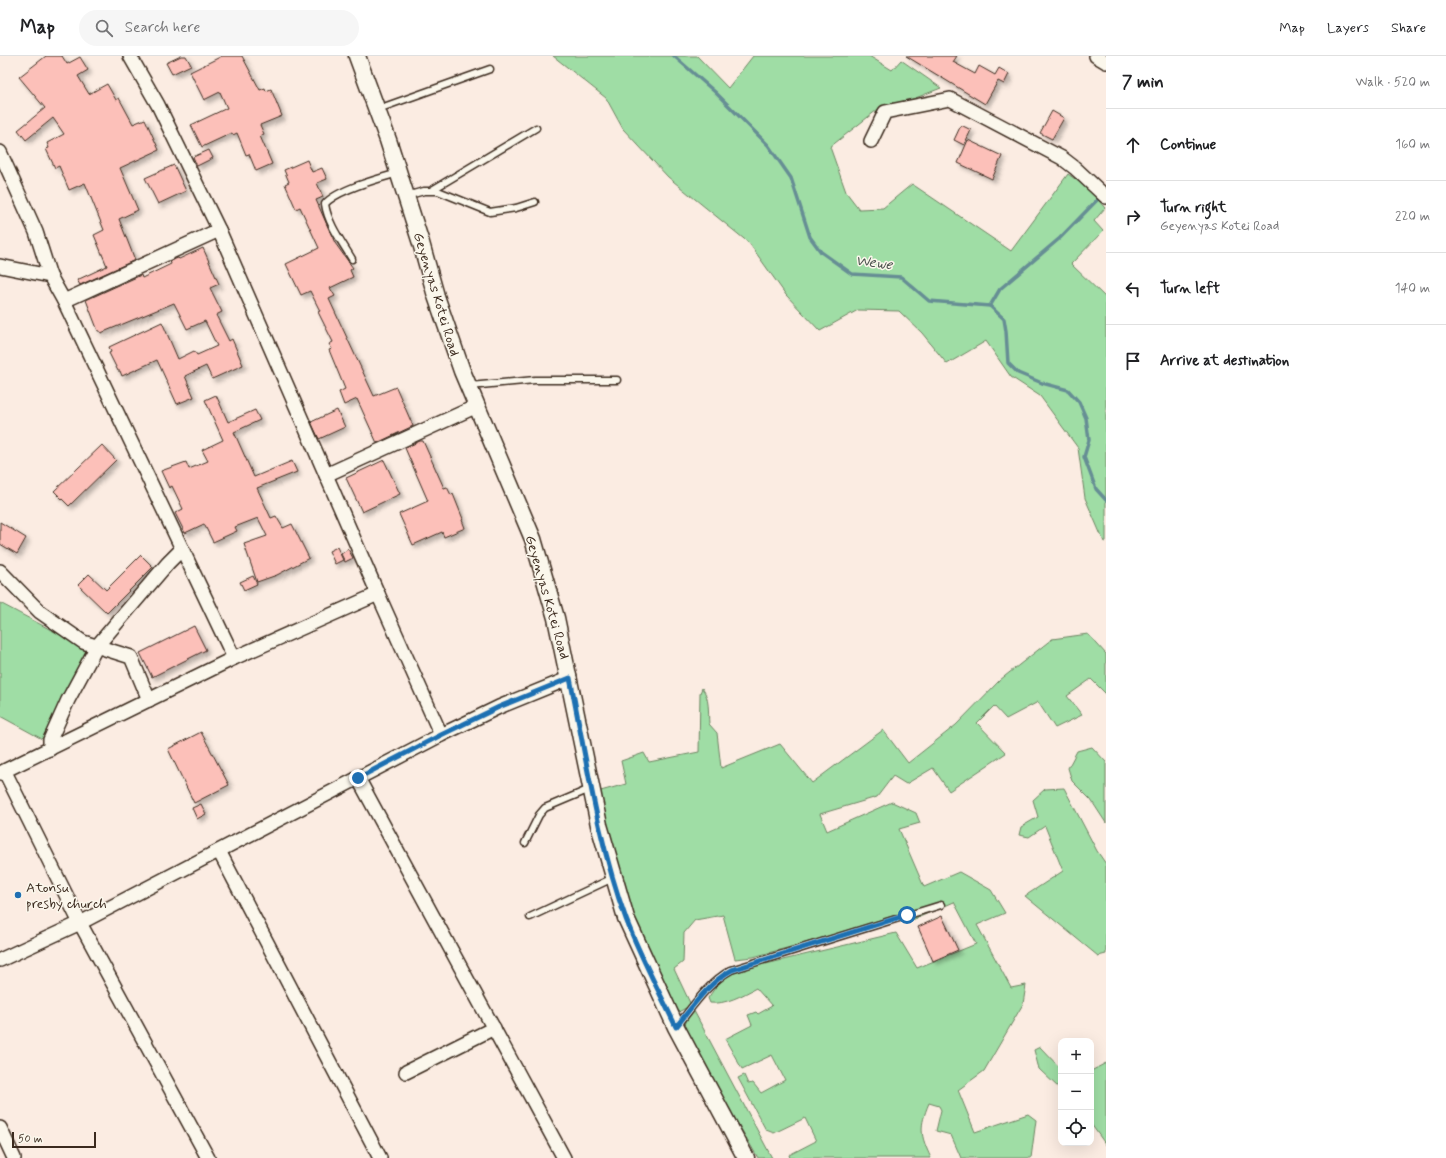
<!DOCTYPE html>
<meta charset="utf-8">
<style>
:root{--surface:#fff;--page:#f6f6f6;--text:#202124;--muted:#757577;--line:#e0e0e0}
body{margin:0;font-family:Mynerve,sans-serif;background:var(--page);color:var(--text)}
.controls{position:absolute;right:12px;bottom:12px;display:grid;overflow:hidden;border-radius:8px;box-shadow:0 4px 16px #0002}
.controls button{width:36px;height:36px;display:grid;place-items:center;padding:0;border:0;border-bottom:1px solid var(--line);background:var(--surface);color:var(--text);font:20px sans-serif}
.scale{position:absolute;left:12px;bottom:10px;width:84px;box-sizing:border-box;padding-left:4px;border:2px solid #3b2a1e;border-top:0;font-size:11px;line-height:14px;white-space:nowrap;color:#3b2a1e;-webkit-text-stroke:3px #fbf7ec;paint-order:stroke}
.stop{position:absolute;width:12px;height:12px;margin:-9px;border:3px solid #1f6fb2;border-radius:50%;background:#fff}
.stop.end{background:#1f6fb2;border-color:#fff;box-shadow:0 1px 4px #0008}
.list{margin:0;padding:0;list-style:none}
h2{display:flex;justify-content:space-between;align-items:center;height:52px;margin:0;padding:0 16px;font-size:17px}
h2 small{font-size:13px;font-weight:400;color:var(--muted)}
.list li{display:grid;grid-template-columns:26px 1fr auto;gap:12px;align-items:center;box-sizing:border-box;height:72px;padding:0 16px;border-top:1px solid var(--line)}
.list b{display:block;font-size:15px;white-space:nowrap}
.list p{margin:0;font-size:13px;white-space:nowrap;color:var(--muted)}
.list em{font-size:13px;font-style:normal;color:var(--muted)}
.icon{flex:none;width:22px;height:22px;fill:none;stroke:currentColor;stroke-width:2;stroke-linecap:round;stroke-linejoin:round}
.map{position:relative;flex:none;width:1106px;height:1102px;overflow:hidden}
header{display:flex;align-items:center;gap:24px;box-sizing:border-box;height:56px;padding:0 20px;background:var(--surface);border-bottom:1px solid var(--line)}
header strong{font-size:19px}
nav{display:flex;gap:22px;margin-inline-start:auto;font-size:14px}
.search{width:280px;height:36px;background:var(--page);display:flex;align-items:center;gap:10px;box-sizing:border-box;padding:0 14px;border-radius:22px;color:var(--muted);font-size:15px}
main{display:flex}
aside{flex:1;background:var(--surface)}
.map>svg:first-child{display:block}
.green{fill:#9fdda5;stroke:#6d8462}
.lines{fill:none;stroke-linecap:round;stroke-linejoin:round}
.stream{stroke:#668e94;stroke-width:3.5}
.building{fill:#fcc0b9;stroke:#3b2a1e;filter:url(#shadow)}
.service-casing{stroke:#3b2a1e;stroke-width:9}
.minor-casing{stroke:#3b2a1e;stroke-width:16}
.tertiary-casing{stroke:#3b2a1e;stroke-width:19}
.service{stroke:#fbf7ec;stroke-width:6}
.minor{stroke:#fbf7ec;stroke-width:13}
.tertiary{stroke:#fbf7ec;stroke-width:16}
.route{stroke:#1f6fb2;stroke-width:5}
.poi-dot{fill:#1f6fb2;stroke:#fbf7ec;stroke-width:1.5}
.labels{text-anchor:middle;stroke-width:3;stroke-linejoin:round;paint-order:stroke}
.street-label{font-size:14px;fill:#3b2a1e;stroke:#fbf7ec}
.poi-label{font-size:14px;fill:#3b2a1e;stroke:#fbf7ec;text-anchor:start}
.water-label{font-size:15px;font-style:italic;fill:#4d544f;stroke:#fbf7ec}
</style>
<header>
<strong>Map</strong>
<div class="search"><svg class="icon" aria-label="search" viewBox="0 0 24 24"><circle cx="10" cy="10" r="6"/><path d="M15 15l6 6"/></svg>Search here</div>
<nav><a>Map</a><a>Layers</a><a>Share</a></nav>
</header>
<main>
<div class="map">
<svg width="1106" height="1102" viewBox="0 0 1106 1102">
<defs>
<filter id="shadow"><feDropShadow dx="3.5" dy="3.5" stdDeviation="2" flood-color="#0004"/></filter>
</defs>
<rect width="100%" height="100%" fill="#fbece2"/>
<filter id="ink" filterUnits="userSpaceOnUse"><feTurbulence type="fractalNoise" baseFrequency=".025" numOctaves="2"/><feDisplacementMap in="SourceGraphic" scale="8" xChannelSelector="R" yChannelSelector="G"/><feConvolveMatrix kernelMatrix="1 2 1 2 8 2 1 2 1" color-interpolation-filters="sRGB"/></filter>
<g filter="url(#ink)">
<!-- green -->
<g class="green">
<polygon points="553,0 697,0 728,32 753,0 869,0 892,14 901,4 941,32 913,43 882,50 830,91 846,136 859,153 883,152 912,128 1011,195 1068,118 1088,132 1105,152 1094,165 1103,175 1071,208 1106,242 1106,485 1104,486 1085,442 1078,392 1040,340 1011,321 986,285 947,308 922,277 899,255 858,254 820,275 786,239 749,187 668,121 623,73 606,42"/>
<polygon points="0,547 89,594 42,683 0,660"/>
<path d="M1088,578L1106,598V638L1091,623L1067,640L1082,659L1055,672L1038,646L1006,663L994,650L977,667L1006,697L949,735L933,712L906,728L893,720L877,741L820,758L827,775L892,746L916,757L920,767L899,773L924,831L959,816L991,834L1005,857L977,869L1011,932L1026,929L1023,948L984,1015L958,1034L975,1076L1028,1058L1036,1064L1031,1102H961L951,1079L936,1075L941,1054L939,1050L929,1047C919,1071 920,1079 931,1102H790L789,1099L816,1085L805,1062L774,1077L766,1074L738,1022L744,1019L748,1028L753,1027L761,1037L785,1024L772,999L742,1013L725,983L752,969L748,959L756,956L758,958L772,950L756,932C743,939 725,949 710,947L708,942L722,922L732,916L762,906L766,908L896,877L917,912L976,888L954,846L908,866L903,861L753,901L735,903L723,859L695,864L684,877L683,906L674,913L691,949L675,958L628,851L597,736L626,728L621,705L644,697L649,706L699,696L700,637L702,632C710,642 708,656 709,668L717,677L721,712L780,688L812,727L883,674L908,707L956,669L1000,624L1052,583Z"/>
<polygon points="1092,691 1106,706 1106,767 1091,744 1072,725 1068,712 1077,695"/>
<polygon points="1064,732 1097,795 1106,808 1106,898 1098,900 1025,840 1063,815 1045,770 1029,781 1019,779 1021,771 1038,761 1033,744 1045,733"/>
<polygon points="694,955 772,1102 758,1102 691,987 684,972 687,963"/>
<polygon points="1040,991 1061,1013 1061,1034 1039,1013 1034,994"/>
<polygon points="1106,1007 1106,1089 1091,1068 1091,1015"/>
</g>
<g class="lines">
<!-- stream -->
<g class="stream">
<polyline points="674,0 715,36 768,89 791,122 810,181 821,196 852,218 901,221 929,245 990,250 1004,263 1006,275 1008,307 1018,317 1042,327 1068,334 1079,346 1086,362 1089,384 1084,401 1096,433 1106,444"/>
<polyline points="990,250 1000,233 1060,182 1099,142"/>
</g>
</g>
<!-- building -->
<g class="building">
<polygon points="46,0 62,0 67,8 80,1 88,14 78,20 89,38 107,28 116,44 119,42 133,68 145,63 159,94 120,112 138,154 119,163 135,204 80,229 77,224 107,210 94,179 104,174 85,127 69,134 59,110 55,112 46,93 49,92 47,87 64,78 53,62 26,84 18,74 45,52 19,21"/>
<polygon points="181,0 186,0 191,9 172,18 166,7"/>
<polygon points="222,0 242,0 260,34 265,32 266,35 271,33 282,60 260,69 264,78 260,80 272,108 256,115 249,98 246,99 237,77 233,79 232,77 202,91 191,69 227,52 220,36 204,44 190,16"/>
<polygon points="906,0 957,0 953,6 975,18 979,10 995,19 999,12 1009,18 1004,28 998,25 985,48"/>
<polygon points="1052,55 1064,62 1052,83 1040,77"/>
<polygon points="961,69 971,74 964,89 954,84"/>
<polygon points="968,84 1002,100 992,123 958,107"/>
<polygon points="209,94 213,102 197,110 193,101"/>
<polygon points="307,104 312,116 322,112 327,123 317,127 323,141 316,144 335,187 353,212 350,214 353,221 330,232 335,240 329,243 374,340 396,331 413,370 377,387 357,343 344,349 339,336 345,333 329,294 332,293 329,288 333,286 318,256 320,255 310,235 301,239 286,208 319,192 300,151 296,153 285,128 289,126 284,114"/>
<polygon points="174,109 186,135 158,148 145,122"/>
<polygon points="203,192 219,228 210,232 222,256 216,259 229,285 232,283 243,309 212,323 206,310 185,320 194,341 177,348 157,304 122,320 120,315 118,315 109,297 111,296 109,291 162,266 178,303 194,295 197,299 217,290 205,265 187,273 174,247 101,277 100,275 98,275 86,244 141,219 142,222 171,208 170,205 178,202 179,203"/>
<polygon points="216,339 228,366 255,354 260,364 234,376 254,421 292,405 297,416 257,432 271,462 276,460 283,472 292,468 309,502 277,519 257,526 244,488 267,480 258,462 235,471 237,475 213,486 204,468 185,477 175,457 183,453 172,430 169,432 161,415 186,406 189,413 208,405 202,394 223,384 205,344"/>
<polygon points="337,354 345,371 319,383 311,366"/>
<polygon points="420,385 423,385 444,432 447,431 451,439 453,438 463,463 462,464 465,472 444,481 442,476 413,489 399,458 428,445 405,392"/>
<polygon points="102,389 116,404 69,450 54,435"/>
<polygon points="384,404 400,438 362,456 346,422"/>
<polygon points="0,466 26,482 17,498 0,488"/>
<polygon points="337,491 343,504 335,508 329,495"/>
<polygon points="348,493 353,502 345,506 341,498"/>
<polygon points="141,499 153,511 107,557 78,529 89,518 106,534"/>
<polygon points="253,520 257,528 244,534 240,526"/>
<polygon points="194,570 206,594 152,621 140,597"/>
<polygon points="201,676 229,729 194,747 168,693"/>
<polygon points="201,748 206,758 197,763 192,752"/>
<polygon points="942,860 958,894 933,905 918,871"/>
</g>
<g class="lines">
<!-- service casing -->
<g class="service-casing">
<g id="service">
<polyline points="378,53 490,13"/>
<polyline points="432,134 536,72"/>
<polyline points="406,140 424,135 438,135 490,156 516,152 535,146"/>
<path d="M352,203C342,186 328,168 325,148C336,134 380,122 398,117"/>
<polyline points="470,330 535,324 617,324"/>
<polyline points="525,787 539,759 545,752 590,733"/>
<polyline points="530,861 613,822"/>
<path d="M677,970C693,950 709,926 731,914L941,849"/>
</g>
</g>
<!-- minor casing -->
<g class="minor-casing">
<g id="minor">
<polyline points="130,0 158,49 219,174 378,538"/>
<polyline points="1096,0 1106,6"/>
<polyline points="871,85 885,56 950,43 1062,102 1075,112 1106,141"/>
<polyline points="0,96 36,176 50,220"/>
<polyline points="0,210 50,220 64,245 234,602"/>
<polyline points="64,245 219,174"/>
<polyline points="326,419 477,350"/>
<polyline points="0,515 40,556 83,586 131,601 149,644"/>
<polyline points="50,693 50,684 68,644 97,590 168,507 182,493"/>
<polyline points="5,716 80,867 208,1102"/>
<polyline points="0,717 234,602 378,538 441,679"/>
<polyline points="358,722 564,1102"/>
<polyline points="219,795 380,1102"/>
<polyline points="0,904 80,867 441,679 499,651 570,622"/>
<polyline points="406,1016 494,972"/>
<polyline points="0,1072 14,1102"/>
</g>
</g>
<!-- tertiary casing -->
<g class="tertiary-casing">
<polyline id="tertiary" points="357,0 388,84 421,187 436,240 462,315 533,483 556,562 599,769 626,862 676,971 746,1102"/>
</g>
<!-- service -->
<use href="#service" class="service"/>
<!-- minor -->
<use href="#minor" class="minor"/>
<!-- tertiary -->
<use href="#tertiary" class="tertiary"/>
</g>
</g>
<g class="lines" filter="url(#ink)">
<!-- route -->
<path class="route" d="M358,722L441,679L499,651L570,622C586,701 598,787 626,863C640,900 659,935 676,971C692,951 709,926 732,914L907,859"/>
</g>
<!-- markers -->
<circle class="poi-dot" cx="18" cy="839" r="4"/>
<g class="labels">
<!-- street labels -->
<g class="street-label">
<text transform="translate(437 238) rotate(73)" y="5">Geyenyas Kotei Road</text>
<text transform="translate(548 541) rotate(74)" y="5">Geyenyas Kotei Road</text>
</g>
<!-- poi labels -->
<g class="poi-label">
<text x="26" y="836">Atonsu<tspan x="26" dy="16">presby church</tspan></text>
</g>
<!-- water labels -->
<g class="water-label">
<text transform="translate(874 206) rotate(7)" y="5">Wewe</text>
</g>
</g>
</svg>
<div class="controls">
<button>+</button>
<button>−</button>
<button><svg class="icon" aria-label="locate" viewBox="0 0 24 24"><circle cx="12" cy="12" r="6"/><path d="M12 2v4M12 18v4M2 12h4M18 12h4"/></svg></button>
</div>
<div class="scale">50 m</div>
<div class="stop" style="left:907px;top:859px"></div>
<div class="stop end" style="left:358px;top:722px"></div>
</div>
<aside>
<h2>7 min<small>Walk · 520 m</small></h2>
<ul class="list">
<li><svg class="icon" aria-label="ahead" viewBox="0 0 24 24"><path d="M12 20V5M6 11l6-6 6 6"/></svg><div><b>Continue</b></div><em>160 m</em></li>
<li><svg class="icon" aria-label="right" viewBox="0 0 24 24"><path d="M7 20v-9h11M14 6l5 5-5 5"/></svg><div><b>Turn right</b><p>Geyenyas Kotei Road</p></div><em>220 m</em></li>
<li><svg class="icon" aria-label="left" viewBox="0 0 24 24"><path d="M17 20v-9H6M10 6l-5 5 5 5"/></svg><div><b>Turn left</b></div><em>140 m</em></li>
<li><svg class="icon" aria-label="arrive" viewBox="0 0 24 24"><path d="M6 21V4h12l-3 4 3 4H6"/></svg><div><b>Arrive at destination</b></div></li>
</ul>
</aside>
</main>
